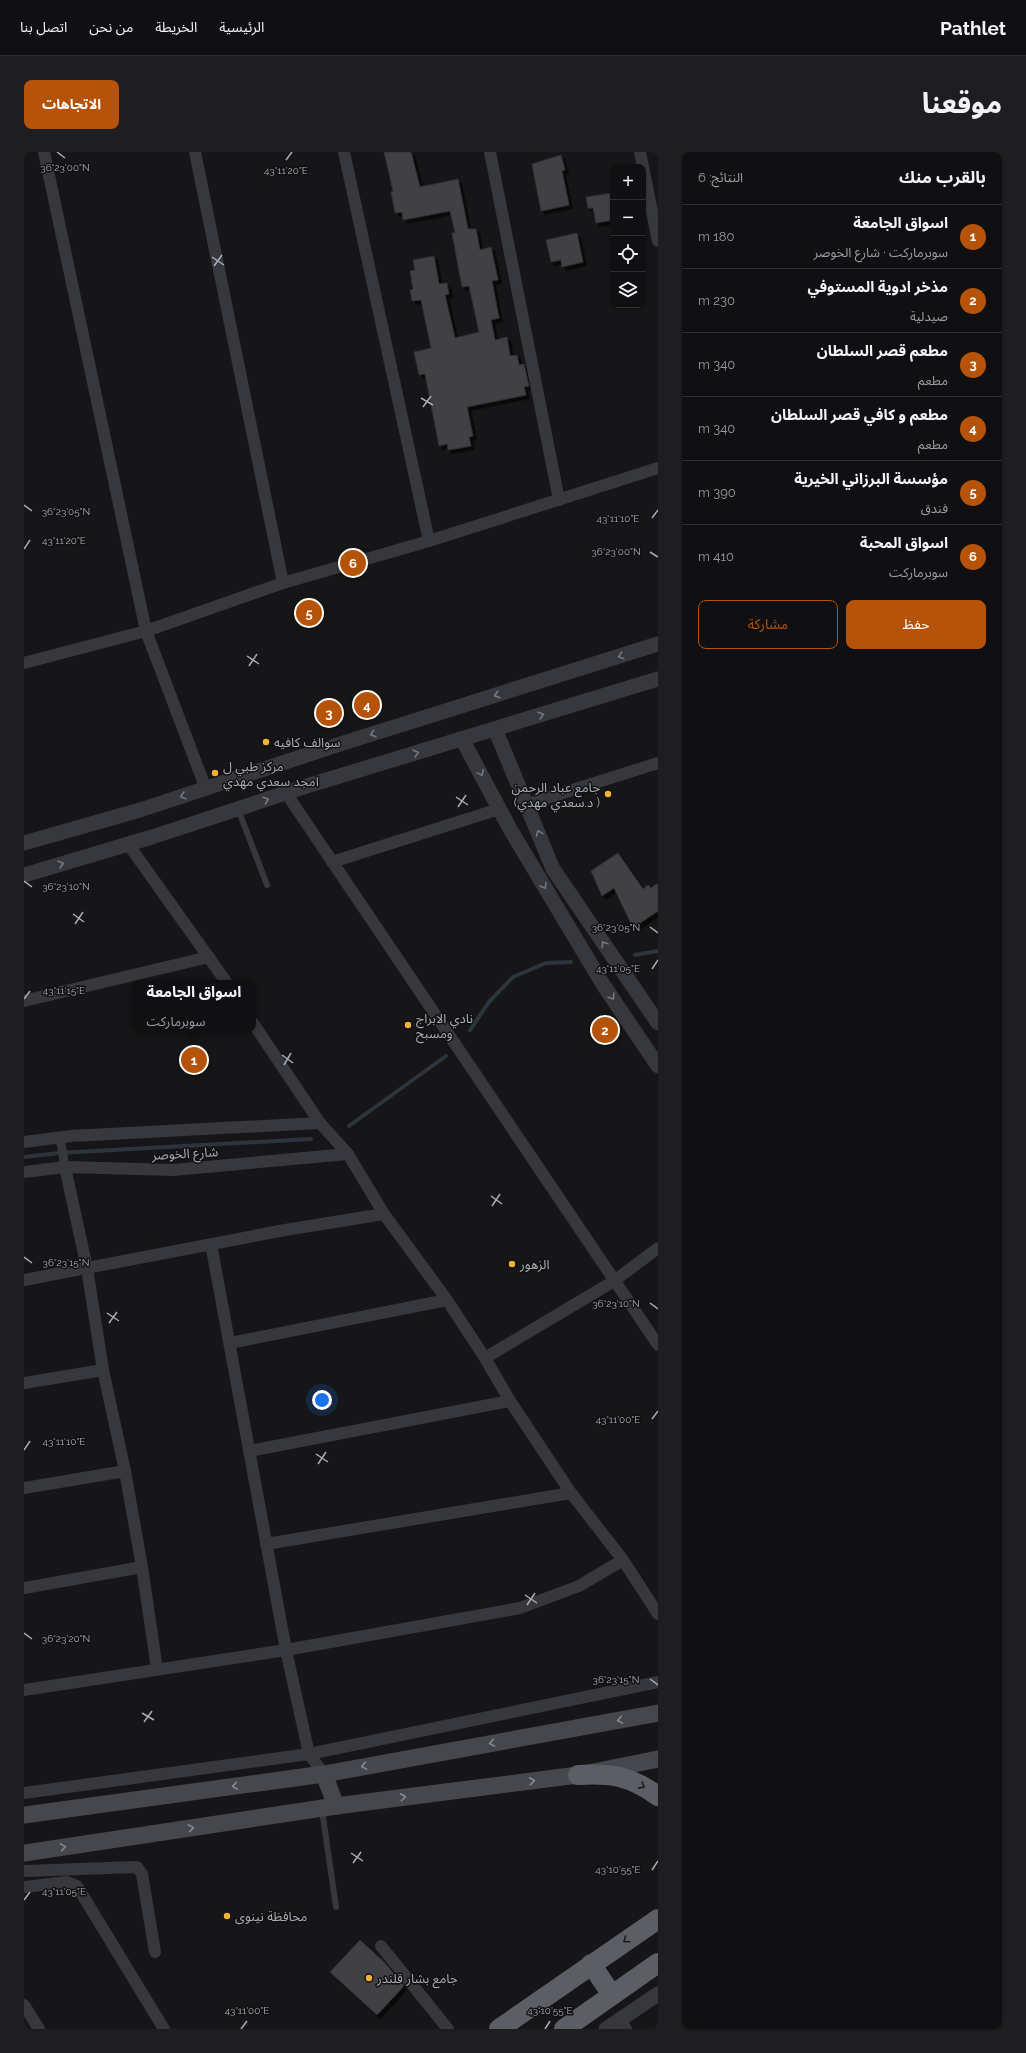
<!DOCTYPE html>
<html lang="ar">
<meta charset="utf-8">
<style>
:root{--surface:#101012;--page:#1e1e20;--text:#f1f3f6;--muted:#9c9d9f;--line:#303032;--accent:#b45309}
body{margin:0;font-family:Raleway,"Noto Sans Arabic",sans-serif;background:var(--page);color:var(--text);direction:rtl}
.controls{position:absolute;right:12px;top:12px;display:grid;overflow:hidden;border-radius:8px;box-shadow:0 1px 3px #0004}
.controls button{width:36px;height:36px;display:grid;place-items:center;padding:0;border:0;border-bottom:1px solid var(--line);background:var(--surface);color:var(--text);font:20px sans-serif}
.you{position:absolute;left:298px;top:1248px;width:14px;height:14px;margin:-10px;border:3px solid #fff;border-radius:50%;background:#1a73e8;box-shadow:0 0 0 6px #1a73e833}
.badge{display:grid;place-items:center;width:26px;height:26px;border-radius:50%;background:var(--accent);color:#fff;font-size:13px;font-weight:700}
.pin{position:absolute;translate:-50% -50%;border:2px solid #fff;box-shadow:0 1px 4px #0006}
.popup{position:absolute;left:108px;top:828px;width:124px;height:52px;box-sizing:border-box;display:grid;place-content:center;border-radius:8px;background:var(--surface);filter:drop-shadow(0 1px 3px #0005);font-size:13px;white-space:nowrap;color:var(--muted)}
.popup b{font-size:15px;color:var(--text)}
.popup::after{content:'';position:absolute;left:50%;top:100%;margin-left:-8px;border:8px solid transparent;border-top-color:var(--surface)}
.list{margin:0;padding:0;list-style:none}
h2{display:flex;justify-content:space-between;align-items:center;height:52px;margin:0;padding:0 16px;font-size:17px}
h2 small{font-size:13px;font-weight:400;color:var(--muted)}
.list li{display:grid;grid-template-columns:26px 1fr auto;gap:12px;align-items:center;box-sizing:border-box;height:64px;padding:0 16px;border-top:1px solid var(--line)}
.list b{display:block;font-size:15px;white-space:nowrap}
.list p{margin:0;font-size:13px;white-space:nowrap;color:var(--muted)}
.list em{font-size:13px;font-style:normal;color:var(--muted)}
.actions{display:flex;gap:8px;padding:12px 16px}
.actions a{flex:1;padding:9px 0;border:1px solid var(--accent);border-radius:8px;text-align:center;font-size:14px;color:var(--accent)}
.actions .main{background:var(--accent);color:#fff}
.icon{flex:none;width:22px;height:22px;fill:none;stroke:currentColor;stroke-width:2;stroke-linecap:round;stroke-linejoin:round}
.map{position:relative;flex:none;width:634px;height:1877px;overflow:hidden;direction:ltr;border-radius:8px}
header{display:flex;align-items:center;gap:24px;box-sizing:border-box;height:56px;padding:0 20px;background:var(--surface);border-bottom:1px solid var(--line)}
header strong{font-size:19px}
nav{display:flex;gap:22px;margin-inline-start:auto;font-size:14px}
.intro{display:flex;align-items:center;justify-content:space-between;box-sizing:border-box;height:96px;padding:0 24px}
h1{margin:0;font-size:28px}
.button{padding:10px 18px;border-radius:8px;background:var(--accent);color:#fff;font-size:14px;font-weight:700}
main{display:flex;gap:24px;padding:0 24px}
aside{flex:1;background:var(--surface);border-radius:8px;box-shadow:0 1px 3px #0004}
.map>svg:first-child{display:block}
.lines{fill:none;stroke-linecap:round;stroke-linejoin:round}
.stream{stroke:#2c353c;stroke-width:4}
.building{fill:#404145;stroke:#303034;filter:url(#shadow)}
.service{stroke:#37383d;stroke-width:6}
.pedestrian{stroke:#37383d;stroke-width:9}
.minor{stroke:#37383d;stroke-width:12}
.tertiary{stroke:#37383d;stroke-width:15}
.secondary{stroke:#45474d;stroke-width:17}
.trunk{stroke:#5b5e65;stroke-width:20}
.oneway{stroke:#757881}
.oneway2{stroke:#858993}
.oneway3{stroke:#18191b}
.ticks{fill:none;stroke:#a8adb8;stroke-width:1.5}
.poi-dot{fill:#f2b134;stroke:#111113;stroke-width:1.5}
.labels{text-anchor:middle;stroke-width:3;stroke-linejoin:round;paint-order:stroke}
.poi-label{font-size:13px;fill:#a8adb8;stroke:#111113;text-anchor:start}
.street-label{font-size:13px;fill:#a8adb8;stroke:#111113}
.ticks-label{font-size:10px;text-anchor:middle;fill:#a8adb8;stroke:#111113;stroke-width:3;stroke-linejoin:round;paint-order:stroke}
</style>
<header>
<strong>Pathlet</strong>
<nav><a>الرئيسية</a><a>الخريطة</a><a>من نحن</a><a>اتصل بنا</a></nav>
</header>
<div class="intro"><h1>موقعنا</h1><a class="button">الاتجاهات</a></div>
<main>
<aside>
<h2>بالقرب منك<small>النتائج: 6</small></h2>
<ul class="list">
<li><span class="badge">1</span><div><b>اسواق الجامعة</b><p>سوبرماركت · شارع الخوصر</p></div><em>180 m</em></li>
<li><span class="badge">2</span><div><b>مذخر ادویة المستوفي</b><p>صيدلية</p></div><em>230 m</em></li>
<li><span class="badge">3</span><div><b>مطعم قصر السلطان</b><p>مطعم</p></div><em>340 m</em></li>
<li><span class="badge">4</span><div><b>مطعم و كافي قصر السلطان</b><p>مطعم</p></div><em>340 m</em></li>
<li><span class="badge">5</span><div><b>مؤسسة البرزاني الخيرية</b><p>فندق</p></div><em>390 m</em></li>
<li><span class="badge">6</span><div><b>اسواق المحبة</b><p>سوبرماركت</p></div><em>410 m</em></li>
</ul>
<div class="actions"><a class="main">حفظ</a><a>مشاركة</a></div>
</aside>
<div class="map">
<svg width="634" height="1877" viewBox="0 0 634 1877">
<defs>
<filter id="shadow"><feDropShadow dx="3.5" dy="3.5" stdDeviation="0" flood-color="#0009"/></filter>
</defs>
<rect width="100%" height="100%" fill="#161618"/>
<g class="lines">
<!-- stream -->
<g class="stream">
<polyline points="611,803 634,799"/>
<polyline points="446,878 465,850 489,825 522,811 547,810"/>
<polyline points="325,974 422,904"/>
<polyline points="0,1005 35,1001 287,987"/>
</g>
</g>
<!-- building -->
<g class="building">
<polygon points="360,0 387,0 396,35 434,27 444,77 452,77 456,98 467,95 474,128 468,129 475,166 467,168 471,188 483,185 486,204 493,203 495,213 500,212 505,234 500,235 502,243 443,255 449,284 445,285 447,294 424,298 423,292 415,294 401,222 395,223 390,200 407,196 397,148 388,149 386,138 389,137 386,119 391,118 389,108 410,104 415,132 423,131 425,142 421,143 431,186 455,180 445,134 438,135 428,81 431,81 426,59 379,68 378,60 371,61 367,40 369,39"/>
<polygon points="537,3 541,18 538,19 545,53 517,59 508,12"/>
<polygon points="589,41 589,68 572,71 569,56 564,56 562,45"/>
<polygon points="553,81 559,110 538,115 537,108 527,110 522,88"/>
<polygon points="594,701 619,737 624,733 627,736 634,731 634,759 609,776 590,736 578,744 567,719"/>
<polygon points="336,1788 361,1811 380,1834 353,1863 306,1820"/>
</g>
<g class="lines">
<!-- service -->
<g class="service">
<polyline points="214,657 243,733"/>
<polyline points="298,1658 312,1755"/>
</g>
<!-- pedestrian -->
<polyline class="pedestrian" points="36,986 41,1015"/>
<!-- minor -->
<g class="minor">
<polyline points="20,0 122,479 182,637"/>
<polyline points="171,0 259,431"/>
<polyline points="320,0 405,389"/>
<polyline points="466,0 535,348"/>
<polyline points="616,0 634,89"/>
<polyline points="0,511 122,479 259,431 405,389 634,316"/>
<polyline points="262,641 634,1193"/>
<polyline points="504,652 634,611"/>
<polyline points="104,692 203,831"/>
<polyline points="308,710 475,657"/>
<polyline points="0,849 185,805"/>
<polyline points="229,871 296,971 324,1002 360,1062 423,1148 461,1206 486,1249 547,1341 599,1408 634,1462"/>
<polyline points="0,990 47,984 296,971"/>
<polyline points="41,1015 63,1116 79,1218 101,1319 118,1415 133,1517"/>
<polyline points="0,1020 41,1015 149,1018 324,1002"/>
<polyline points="187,1092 262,1498 285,1602 300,1622"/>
<polyline points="0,1128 261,1078 360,1062"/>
<polyline points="206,1191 423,1148"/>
<polyline points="461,1206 590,1129 634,1096"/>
<polyline points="0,1231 79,1218"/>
<polyline points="225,1299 486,1249"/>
<polyline points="0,1336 101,1319"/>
<polyline points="242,1392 547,1341"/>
<polyline points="0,1436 118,1415"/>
<polyline points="0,1538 262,1498 496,1456 555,1434 599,1408"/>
<polyline points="0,1641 285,1602 634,1530"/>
<polyline points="0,1719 113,1715 118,1722 131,1800"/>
<polyline points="0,1735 43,1730 53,1734 140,1877"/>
<polyline points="357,1794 424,1877"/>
<polyline points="0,1853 15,1877"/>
<polyline points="595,1867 602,1877"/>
</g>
<!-- tertiary -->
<g class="tertiary">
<polyline points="471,577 529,717 634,871"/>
<polyline points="438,587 486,677 580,834 634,914"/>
<polyline points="0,691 116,658 313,593 634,492"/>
<polyline points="0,723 128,685 286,633 634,527"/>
<polyline points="582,1877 634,1842"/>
</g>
<!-- secondary -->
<g class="secondary">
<polyline points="300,1622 312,1654"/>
<polyline points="0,1663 300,1622 634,1561"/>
<polyline points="0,1701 312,1654 554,1623 634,1607"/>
</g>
<!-- trunk -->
<g class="trunk">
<path d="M554,1623C588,1621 606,1624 634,1644"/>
<polyline points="567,1812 588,1843"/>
<polyline points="475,1877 634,1767"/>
<polyline points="540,1877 634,1811"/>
</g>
</g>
<!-- one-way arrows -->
<defs><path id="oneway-chevron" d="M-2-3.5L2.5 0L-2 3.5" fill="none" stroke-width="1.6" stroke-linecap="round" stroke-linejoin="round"/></defs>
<g class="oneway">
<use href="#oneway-chevron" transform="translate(597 504) rotate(162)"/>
<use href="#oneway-chevron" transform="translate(473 543) rotate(162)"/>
<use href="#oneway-chevron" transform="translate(517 563) rotate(-17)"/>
<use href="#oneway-chevron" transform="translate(349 582) rotate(162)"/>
<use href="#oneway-chevron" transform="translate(392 601) rotate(-17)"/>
<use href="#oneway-chevron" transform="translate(457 621) rotate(62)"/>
<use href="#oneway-chevron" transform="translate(159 644) rotate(162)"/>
<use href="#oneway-chevron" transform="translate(242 648) rotate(-18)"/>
<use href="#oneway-chevron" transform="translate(515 681) rotate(-111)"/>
<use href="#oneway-chevron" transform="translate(37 712) rotate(-16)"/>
<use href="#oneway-chevron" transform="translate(520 734) rotate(59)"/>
<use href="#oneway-chevron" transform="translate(580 792) rotate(-124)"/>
<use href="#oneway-chevron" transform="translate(588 845) rotate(56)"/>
</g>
<g class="oneway2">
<use href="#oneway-chevron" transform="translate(596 1568) rotate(170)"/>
<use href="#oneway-chevron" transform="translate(468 1591) rotate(170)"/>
<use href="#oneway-chevron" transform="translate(340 1614) rotate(170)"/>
<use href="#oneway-chevron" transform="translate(508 1629) rotate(-7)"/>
<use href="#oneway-chevron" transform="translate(211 1634) rotate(172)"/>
<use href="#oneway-chevron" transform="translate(379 1645) rotate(-7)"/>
<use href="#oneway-chevron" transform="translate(167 1676) rotate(-9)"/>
<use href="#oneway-chevron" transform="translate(39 1695) rotate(-9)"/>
</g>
<g class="oneway3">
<use href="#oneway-chevron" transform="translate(618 1634) rotate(31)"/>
<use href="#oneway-chevron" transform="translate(602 1788) rotate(145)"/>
</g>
<!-- ticks -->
<path class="ticks" d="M33,0L41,6M262,8L268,0M188,105L200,113M190,114L198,103M397,246L409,253M399,255L407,244M0,353L8,359M628,366L634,358M0,397L6,388M626,400L634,405M223,504L235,512M225,514L233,502M432,645L444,653M434,655L442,643M0,729L8,735M49,762L60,770M51,772L59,760M626,775L634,781M628,817L634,808M0,847L6,839M258,903L269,911M260,913L267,901M467,1044L478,1052M468,1054L476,1042M0,1105L8,1111M626,1151L634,1157M83,1161L95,1169M85,1171L93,1160M628,1267L634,1259M0,1298L6,1289M292,1302L304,1310M294,1312L302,1300M501,1443L513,1451M503,1453L511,1441M0,1481L8,1487M626,1527L634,1533M118,1561L130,1568M120,1570L128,1559M327,1701L339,1709M329,1711L337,1700M628,1718L634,1709M0,1748L6,1740M217,1877L223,1869M521,1877L526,1869"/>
<!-- markers -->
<g class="poi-dot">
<circle cx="242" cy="590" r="4"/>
<circle cx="191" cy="621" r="4"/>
<circle cx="584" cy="642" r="4"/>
<circle cx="384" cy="873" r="4"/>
<circle cx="488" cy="1112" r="4"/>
<circle cx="203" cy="1764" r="4"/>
<circle cx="345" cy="1826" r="4"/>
</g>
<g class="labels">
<!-- poi labels -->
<g class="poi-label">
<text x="250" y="595">سوالف كافيه</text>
<text x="199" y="619">مركز طبي ل<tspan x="199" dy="15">امجد سعدي مهدي</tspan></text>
<text x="576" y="640" text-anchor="end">جامع عباد الرحمن<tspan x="576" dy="15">(د.سعدي مهدي )</tspan></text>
<text x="392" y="871">نادي الابراج<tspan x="392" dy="15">ومسبح</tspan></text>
<text x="496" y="1117">الزهور</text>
<text x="211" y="1769">محافظة نينوى</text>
<text x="353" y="1831">جامع بشار قلندر</text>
</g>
<!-- street labels -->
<g class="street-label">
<text transform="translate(161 1001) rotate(-3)" y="5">شارع الخوصر</text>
</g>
</g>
<g class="ticks-label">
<text x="41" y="19">36°23'00"N</text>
<text x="262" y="22">43°11'20"E</text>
<text x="42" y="363">36°23'05"N</text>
<text x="594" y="370">43°11'10"E</text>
<text x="40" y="392">43°11'20"E</text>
<text x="592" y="403">36°23'00"N</text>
<text x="42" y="738">36°23'10"N</text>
<text x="592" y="779">36°23'05"N</text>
<text x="594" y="820">43°11'05"E</text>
<text x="40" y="842">43°11'15"E</text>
<text x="42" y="1114">36°23'15"N</text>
<text x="592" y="1155">36°23'10"N</text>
<text x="594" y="1271">43°11'00"E</text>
<text x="40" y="1293">43°11'10"E</text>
<text x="42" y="1490">36°23'20"N</text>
<text x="592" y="1531">36°23'15"N</text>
<text x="594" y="1721">43°10'55"E</text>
<text x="40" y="1743">43°11'05"E</text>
<text x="223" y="1862">43°11'00"E</text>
<text x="526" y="1862">43°10'55"E</text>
</g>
</svg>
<div class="controls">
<button>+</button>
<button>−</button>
<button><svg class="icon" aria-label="locate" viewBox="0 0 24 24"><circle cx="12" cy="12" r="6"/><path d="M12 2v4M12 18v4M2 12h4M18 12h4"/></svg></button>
<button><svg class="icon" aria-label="layers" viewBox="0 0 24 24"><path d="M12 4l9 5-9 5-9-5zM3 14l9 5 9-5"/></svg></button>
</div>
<div class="you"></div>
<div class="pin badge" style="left:170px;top:908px">1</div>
<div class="popup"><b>اسواق الجامعة</b>سوبرماركت</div>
<div class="pin badge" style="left:581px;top:878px">2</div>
<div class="pin badge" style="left:305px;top:561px">3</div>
<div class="pin badge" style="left:343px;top:553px">4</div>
<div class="pin badge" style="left:285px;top:461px">5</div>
<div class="pin badge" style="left:329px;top:411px">6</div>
</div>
</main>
